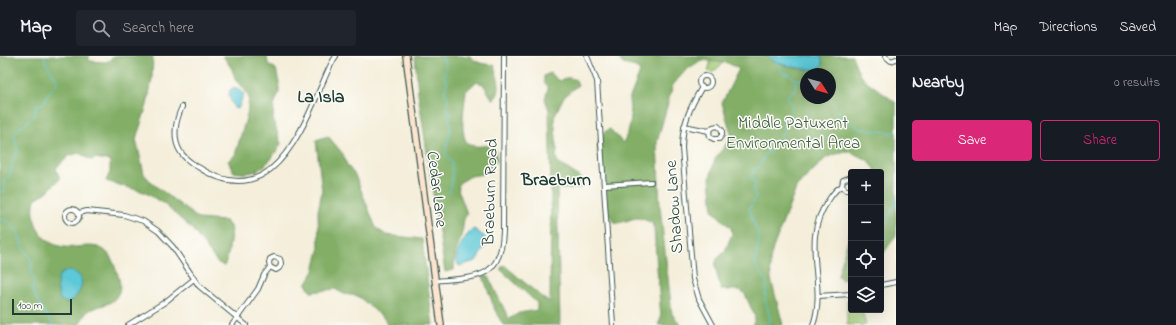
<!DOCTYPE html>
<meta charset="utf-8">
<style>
:root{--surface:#171b24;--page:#20242c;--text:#f1f3f6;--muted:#9ea1a6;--line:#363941;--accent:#db2777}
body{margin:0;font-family:"Indie Flower",sans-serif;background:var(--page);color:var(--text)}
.controls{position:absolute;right:12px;bottom:12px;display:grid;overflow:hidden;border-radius:4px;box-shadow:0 4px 16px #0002}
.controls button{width:36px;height:36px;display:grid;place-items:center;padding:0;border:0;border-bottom:1px solid var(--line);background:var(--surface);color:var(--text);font:20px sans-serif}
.compass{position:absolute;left:800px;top:12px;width:36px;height:36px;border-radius:50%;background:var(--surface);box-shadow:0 4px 16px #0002;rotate:126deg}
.scale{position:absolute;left:12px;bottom:10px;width:60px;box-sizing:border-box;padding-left:4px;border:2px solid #1f3d34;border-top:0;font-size:11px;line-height:14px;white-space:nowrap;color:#1f3d34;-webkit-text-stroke:3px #fdfcf7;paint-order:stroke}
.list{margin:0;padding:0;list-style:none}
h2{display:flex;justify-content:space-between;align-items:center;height:52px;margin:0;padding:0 16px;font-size:17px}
h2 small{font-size:13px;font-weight:400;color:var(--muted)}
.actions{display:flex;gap:8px;padding:12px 16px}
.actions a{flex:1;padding:9px 0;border:1px solid var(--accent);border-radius:4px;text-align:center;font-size:14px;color:var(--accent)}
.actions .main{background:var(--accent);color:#fff}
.icon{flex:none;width:22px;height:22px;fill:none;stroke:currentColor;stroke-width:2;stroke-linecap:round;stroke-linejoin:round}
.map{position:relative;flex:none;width:896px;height:269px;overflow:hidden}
header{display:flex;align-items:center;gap:24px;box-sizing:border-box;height:56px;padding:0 20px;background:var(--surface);border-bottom:1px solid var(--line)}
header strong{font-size:19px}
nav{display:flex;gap:22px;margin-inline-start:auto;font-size:14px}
.search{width:280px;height:36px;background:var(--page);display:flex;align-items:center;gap:10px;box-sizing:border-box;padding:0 14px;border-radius:4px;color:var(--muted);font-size:15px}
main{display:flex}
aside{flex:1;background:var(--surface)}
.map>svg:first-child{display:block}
.green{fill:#a3ca75;stroke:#618454}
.forest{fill:#82ae66;stroke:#50764d;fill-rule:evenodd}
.water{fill:#5dc8d7;stroke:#3e8286}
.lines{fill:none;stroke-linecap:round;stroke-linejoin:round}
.stream{stroke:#5dc8d7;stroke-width:1}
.street-casing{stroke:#3f584d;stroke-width:6}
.secondary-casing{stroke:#3f584d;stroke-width:8}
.street{stroke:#fff;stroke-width:4}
.secondary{stroke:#fce5d0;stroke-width:5.5}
.labels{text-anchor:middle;stroke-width:3;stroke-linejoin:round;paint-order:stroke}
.park-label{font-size:17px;fill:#406044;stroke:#fdfcf7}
.street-label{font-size:17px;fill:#1f3d34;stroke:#fdfcf7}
.neighbourhood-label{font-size:18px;font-weight:bold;fill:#1f3d34;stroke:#fdfcf7}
</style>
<header>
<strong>Map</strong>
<div class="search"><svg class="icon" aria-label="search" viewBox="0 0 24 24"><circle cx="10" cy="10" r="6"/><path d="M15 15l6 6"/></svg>Search here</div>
<nav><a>Map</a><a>Directions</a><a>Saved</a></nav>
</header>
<main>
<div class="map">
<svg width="896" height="269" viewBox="0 0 896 269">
<rect width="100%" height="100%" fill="#fdfcf7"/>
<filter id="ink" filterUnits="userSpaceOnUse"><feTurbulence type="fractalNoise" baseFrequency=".025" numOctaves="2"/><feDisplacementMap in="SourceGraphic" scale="8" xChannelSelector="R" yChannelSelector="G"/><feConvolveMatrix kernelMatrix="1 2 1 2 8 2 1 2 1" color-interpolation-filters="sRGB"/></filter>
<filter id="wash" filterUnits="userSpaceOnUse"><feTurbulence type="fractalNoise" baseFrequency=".012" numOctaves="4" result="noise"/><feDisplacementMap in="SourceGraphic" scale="16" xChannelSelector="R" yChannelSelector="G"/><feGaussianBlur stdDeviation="0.9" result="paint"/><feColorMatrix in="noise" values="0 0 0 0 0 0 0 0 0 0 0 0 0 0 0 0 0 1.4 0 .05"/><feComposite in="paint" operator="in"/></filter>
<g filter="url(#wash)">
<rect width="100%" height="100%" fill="#f4eeda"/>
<!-- green -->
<g class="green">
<polygon points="712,0 731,0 712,17 708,15"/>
<polygon points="851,243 851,254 862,254 866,269 847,269 847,244"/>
</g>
<!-- forest -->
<g class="forest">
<path d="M0,0H89V5L106,6L116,0H153L152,23L147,49L136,83L144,118L153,128L199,163L226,165L232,173C229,186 230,199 224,210L217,206L193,174L163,147L144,136L106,125L110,116V105L96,102L91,104L79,97L69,100L56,112L60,123L47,136L35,143C30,165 39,187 64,191C76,193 93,186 104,194C110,198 114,207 116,214C119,221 122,231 118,238C112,251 97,248 87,256C84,259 81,265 79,269H0Z"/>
<path d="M223,0H267L268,8L276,13L279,27V37L274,49L273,63L281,88C268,108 260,121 234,116L228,105L235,99L247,59L249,42L244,32L236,25L232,13Z"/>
<path d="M415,0H470C477,8 484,8 494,9C497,21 504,35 493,44L483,28L476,26L466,35C465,46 457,85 471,89C480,93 486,86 495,93L497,105L483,118L471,120L459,127L458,133L467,158C462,164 464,169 462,176C458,193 454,195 454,214L445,216L418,37Z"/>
<path d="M617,0H767C774,7 800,15 808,12C813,10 818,7 822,5L821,0H852L860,20L896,47V179L881,201V116H877L869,105L851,96L845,95L826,102L797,130L773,192L770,204L771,223L783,269H753L755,261L745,238L740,234H721L715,210L717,203L725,195L732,178L731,172L713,155L710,122L715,103L730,83L731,77L722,47L739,13L728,7L701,4L685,15L673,29L657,86L660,151L672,258L681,269H658L661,262L654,173L652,167C632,157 635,165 616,167C603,158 608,143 606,129C604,112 586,83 610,73L623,87L628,76L631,63L629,44L640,16L636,11L623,8ZM806,18H830V42H806Z"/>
<path d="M550,17L559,25C566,21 569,21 576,24L578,29L563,42L554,61L557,94L556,101L558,107L580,121L581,132L557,133L560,269H503L495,254L483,220H488L509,263L519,257L537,254V247L500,213L504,209L544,243L550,246L551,135L549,54L545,43L548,32L544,26V20Z"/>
<polygon points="328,80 343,98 347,109 355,119 376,172 386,179 422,183 433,269 387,269 386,264 358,240 344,238 335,233 311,236 306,228 314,215 319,194 318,155 322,135 316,84"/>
<polygon points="851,173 851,222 842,224 838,220"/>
</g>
<!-- water -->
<g class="water">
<path d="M767,0H821L823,8L819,13C806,15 776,9 767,0Z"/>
<polygon points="233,32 239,34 244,38 238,53 234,52 229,40 230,34"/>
<path d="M474,173L485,181V191L476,205L459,210L456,204C457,194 465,178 474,173Z"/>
<path d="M66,215C91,215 82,241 67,247L60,244L57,230L59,219Z"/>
</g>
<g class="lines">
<!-- stream -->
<g class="stream">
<polyline points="442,0 446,11 444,20 447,26 444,38 448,40 447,52 451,58 449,64 451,71 445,96 452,108 452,127 449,137"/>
<polyline points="777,7 784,18 790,19 796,24 806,23"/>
<polyline points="830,42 841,60 860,73 896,77"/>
<path d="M0,136L5,135L3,125L10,120L13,103L18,96L14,77L35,59L36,49L43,48L50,35L57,27C57,19 46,13 44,0"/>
<polyline points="0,145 0,146"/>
<polyline points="0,163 8,165 18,176 22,188 32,206 31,218 35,225 32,234 42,253 53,269"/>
<path d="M881,172C888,166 891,153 895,150L896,143"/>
<polyline points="851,231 851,227"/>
<polyline points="769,269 770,261 765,243 767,226 755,209 759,181 749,153 756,141 753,133 756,127 751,122 754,113 759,111 766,97 770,96 772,87 780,84 782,76 785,73 783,65 790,61 792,50 787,40 795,33 796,24"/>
</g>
</g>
</g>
<g filter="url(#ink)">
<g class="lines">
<!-- street casing -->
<g class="street-casing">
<g id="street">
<polyline points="587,0 597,25 613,269"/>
<polyline points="885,0 891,5 896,3"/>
<circle cx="705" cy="26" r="6"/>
<path d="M702,31C690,51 682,69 682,92L693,223L699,243L713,269"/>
<path d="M182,51C176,63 172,82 180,95C184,102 191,107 198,111C221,126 247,132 271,113C293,95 309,59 320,33C325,22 329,10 336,0"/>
<polyline points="684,70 709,75 710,81 714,83 719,83 722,79 722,74 718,70 713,71 709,75"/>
<polyline points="604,129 651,126"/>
<polyline points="842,130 843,124 851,121"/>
<polyline points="842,130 846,134 851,134"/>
<circle cx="72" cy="160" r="7"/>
<polyline points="79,157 87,155 124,159 143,165 158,175 173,191 199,230 246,269"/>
<path d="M435,225C475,221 501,225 503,176L504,0"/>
<polyline points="881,229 896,226"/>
<polyline points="818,240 851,238"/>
<polyline points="128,269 165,246 194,223"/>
<path d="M232,269L258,233L264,219L270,211L269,207L270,203L274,201L280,203C282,208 281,212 276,214L270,211"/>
<path d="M813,269C828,227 799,186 828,145C832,139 835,133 842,130"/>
</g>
</g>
<!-- secondary casing -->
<g class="secondary-casing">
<polyline id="secondary" points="406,0 441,269"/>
</g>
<!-- street -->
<use href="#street" class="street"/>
<!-- secondary -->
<use href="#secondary" class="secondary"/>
</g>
</g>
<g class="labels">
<!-- park labels -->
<g class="park-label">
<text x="793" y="72">Middle Patuxent<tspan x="793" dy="20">Environmental Area</tspan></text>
</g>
<!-- street labels -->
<g class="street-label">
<text transform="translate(438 133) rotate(83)" y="6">Cedar Lane</text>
<text transform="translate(489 136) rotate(-88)" y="6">Braeburn Road</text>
<text transform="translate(673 151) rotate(-94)" y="6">Shadow Lane</text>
</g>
<!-- neighbourhood labels -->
<g class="neighbourhood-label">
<text x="321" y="46">La Isla</text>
<text x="556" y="129">Braeburn</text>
</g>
</g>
</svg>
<div class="controls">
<button>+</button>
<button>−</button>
<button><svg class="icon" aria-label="locate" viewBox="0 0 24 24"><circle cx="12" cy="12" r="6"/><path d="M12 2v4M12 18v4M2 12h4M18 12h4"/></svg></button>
<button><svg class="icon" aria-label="layers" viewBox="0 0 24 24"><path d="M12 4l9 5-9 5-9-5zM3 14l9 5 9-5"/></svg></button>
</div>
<svg class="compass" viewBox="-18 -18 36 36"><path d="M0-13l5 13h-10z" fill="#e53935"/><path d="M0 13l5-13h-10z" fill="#9ea1a6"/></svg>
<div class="scale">100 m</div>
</div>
<aside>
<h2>Nearby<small>0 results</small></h2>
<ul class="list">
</ul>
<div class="actions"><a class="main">Save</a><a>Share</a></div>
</aside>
</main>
